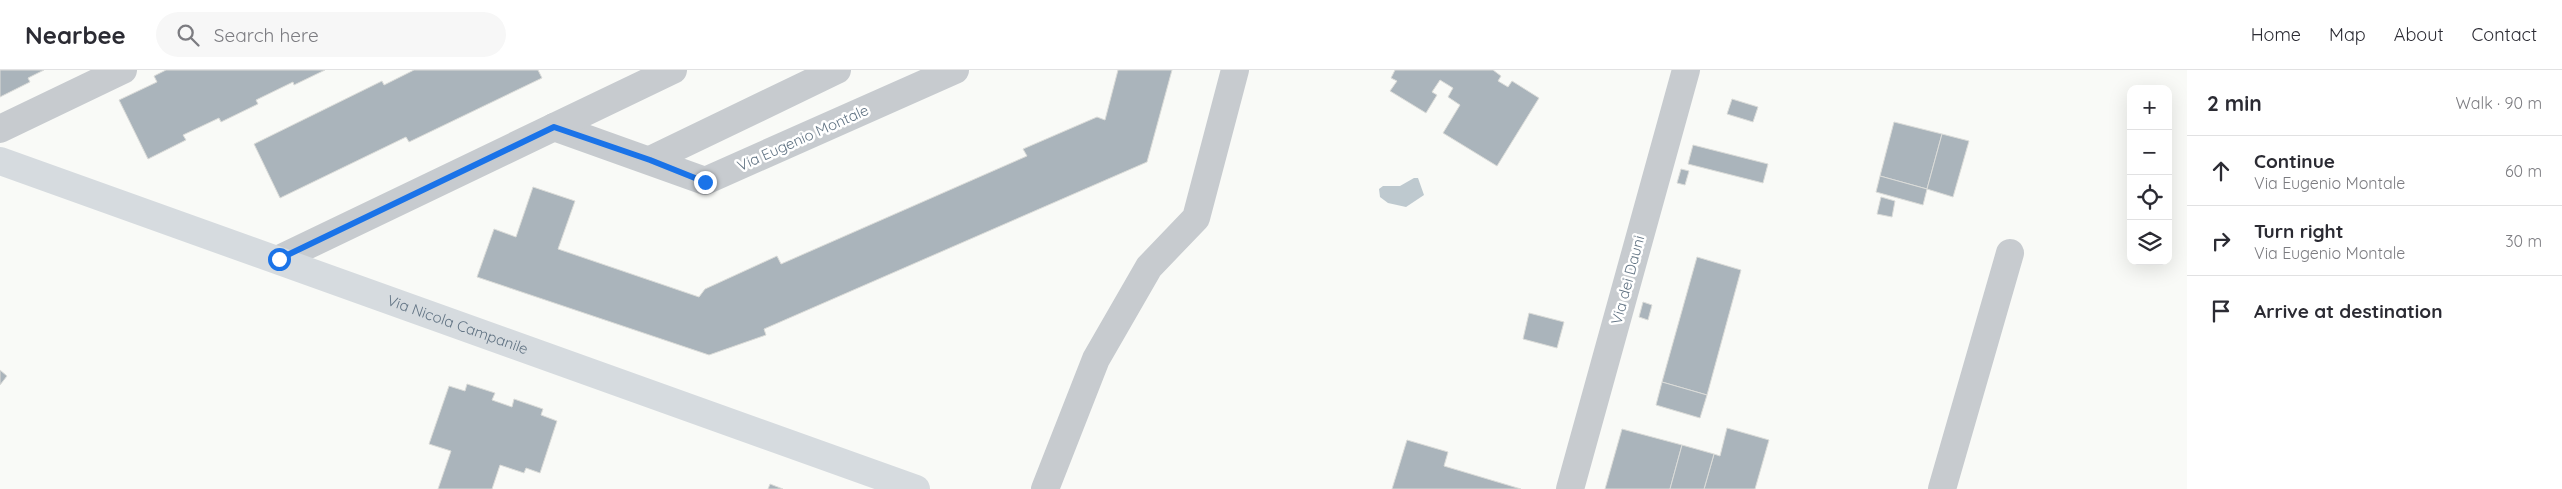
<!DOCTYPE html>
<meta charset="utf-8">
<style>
:root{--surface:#fff;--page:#f7f7f7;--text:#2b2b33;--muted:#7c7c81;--line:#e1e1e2}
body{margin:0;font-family:Quicksand,sans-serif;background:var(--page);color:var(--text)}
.controls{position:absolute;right:15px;top:15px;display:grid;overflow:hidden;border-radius:10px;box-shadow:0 5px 20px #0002}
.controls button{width:45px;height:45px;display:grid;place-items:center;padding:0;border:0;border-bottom:1px solid var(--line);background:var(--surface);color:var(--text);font:25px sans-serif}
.stop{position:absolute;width:15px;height:15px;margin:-11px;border:4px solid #1a73e8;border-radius:50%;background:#fff}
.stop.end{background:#1a73e8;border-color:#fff;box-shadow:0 1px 5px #0008}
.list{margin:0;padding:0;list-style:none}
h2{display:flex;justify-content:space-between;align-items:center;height:65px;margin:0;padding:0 20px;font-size:21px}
h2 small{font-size:16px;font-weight:400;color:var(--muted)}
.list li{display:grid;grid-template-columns:32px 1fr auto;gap:15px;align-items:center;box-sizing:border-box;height:70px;padding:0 20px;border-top:1px solid var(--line)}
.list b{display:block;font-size:19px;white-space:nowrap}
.list p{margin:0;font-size:16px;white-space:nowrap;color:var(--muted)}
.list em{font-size:16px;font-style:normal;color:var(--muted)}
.icon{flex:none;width:28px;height:28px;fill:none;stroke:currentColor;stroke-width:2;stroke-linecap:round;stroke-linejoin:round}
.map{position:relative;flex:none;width:2187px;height:419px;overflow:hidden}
header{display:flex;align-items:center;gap:30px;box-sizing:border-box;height:70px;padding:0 25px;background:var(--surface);border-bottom:1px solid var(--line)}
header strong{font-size:24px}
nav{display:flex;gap:28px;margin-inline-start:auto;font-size:18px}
.search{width:350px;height:45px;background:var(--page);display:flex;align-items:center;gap:12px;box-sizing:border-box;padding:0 18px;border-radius:28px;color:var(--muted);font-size:19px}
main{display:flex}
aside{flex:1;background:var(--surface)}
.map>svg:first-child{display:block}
.water{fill:#bec9cf}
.building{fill:#aab4bb;stroke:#dbdcd9}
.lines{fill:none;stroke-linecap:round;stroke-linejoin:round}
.street{stroke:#c7cbcf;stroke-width:28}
.secondary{stroke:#d6dbdf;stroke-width:28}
.route{stroke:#1a73e8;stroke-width:6}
.labels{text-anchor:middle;stroke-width:5;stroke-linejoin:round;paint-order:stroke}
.street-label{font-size:15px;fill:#627484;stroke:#fff}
</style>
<header>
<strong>Nearbee</strong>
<div class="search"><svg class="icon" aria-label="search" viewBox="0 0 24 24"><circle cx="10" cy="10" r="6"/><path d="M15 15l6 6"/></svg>Search here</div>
<nav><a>Home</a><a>Map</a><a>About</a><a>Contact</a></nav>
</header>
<main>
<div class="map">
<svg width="2187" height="419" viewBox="0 0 2187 419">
<rect width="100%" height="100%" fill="#f9faf7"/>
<!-- water -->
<polygon class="water" points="1414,108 1418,108 1424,125 1406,137 1388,133 1380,127 1379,119 1383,116 1400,116"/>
<!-- building -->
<g class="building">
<polygon points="0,0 44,0 28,8 30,12 0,27"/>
<polygon points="166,0 325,0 294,15 293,12 256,30 258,34 221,52 219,48 183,65 186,70 148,89 119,30 157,12 154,6"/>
<polygon points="414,0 538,0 542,8 409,72 406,67 280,128 254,74 382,11 384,15"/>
<polygon points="1118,0 1172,0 1147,92 764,259 766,265 709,285 477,207 494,159 516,167 533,117 575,131 558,179 699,227 705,219 777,186 781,194 1027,86 1023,79 1097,47 1105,50"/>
<polygon points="1395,0 1493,0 1501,6 1498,11 1508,17 1512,11 1539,28 1497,96 1443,63 1460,35 1448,27 1453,18 1440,10 1432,22 1437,25 1426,43 1390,21 1397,11 1391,8"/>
<polygon points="1732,29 1758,37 1753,52 1727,44"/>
<polygon points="1894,52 1942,64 1927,119 1880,106"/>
<polygon points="1942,64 1969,71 1953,127 1927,119"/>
<polygon points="1693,75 1768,94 1763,113 1688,94"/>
<polygon points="1681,99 1689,101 1685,115 1677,113"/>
<polygon points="1880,106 1927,119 1923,135 1876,122"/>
<polygon points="1881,127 1895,131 1892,147 1877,144"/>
<polygon points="1697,187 1741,200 1707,325 1662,312"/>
<polygon points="1643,232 1652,235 1648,250 1639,247"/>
<polygon points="1529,243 1564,252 1557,278 1523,269"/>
<polygon points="0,300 7,306 0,315"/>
<polygon points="1662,312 1707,325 1700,348 1656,335"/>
<polygon points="467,314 495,323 492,330 512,337 514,329 543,339 541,345 557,351 540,403 526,398 524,403 500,395 492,419 438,419 451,381 429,374 449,316 465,321"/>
<polygon points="1727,358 1769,370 1755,419 1704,419 1714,384 1720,386"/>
<polygon points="1622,359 1682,375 1670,419 1605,419"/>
<polygon points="1407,370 1448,382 1444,396 1521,419 1392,419"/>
<polygon points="1682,375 1714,384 1704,419 1670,419"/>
<polygon points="770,414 783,419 768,419"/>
</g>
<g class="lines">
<!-- street -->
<g class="street">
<polyline points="554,57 705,111 955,0"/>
<polyline points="0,59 123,0"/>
<polyline points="650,90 837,0"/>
<polyline points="279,189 673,0"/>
<polyline points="1045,419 1096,289 1149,197 1196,148 1235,0"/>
<polyline points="1570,419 1686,0"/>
<polyline points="1942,419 2010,183"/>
</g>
<!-- secondary -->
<path class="secondary" id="s1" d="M0,91L916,419"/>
</g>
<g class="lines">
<!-- route -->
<polyline class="route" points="279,189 554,57 650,90 705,112"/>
</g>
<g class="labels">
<!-- street labels -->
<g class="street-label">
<text transform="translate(803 68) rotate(-24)" y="5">Via Eugenio Montale</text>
<text transform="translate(1628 210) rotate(-75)" y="5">Via dei Dauni</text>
<text dy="5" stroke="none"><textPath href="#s1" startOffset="486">Via Nicola Campanile</textPath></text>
</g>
</g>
</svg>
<div class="controls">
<button>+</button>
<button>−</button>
<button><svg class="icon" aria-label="locate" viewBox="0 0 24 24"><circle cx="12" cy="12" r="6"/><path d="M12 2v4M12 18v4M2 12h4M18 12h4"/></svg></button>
<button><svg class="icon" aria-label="layers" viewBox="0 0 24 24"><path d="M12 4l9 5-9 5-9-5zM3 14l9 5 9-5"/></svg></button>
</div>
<div class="stop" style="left:279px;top:189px"></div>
<div class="stop end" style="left:705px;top:112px"></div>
</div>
<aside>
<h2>2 min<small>Walk · 90 m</small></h2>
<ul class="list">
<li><svg class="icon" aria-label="ahead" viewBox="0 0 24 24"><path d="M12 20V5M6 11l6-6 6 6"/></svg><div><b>Continue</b><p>Via Eugenio Montale</p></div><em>60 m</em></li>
<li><svg class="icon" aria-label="right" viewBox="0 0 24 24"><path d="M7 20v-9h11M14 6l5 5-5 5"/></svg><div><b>Turn right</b><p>Via Eugenio Montale</p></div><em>30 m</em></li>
<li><svg class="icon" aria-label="arrive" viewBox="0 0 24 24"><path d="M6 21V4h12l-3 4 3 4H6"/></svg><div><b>Arrive at destination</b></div></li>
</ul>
</aside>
</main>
